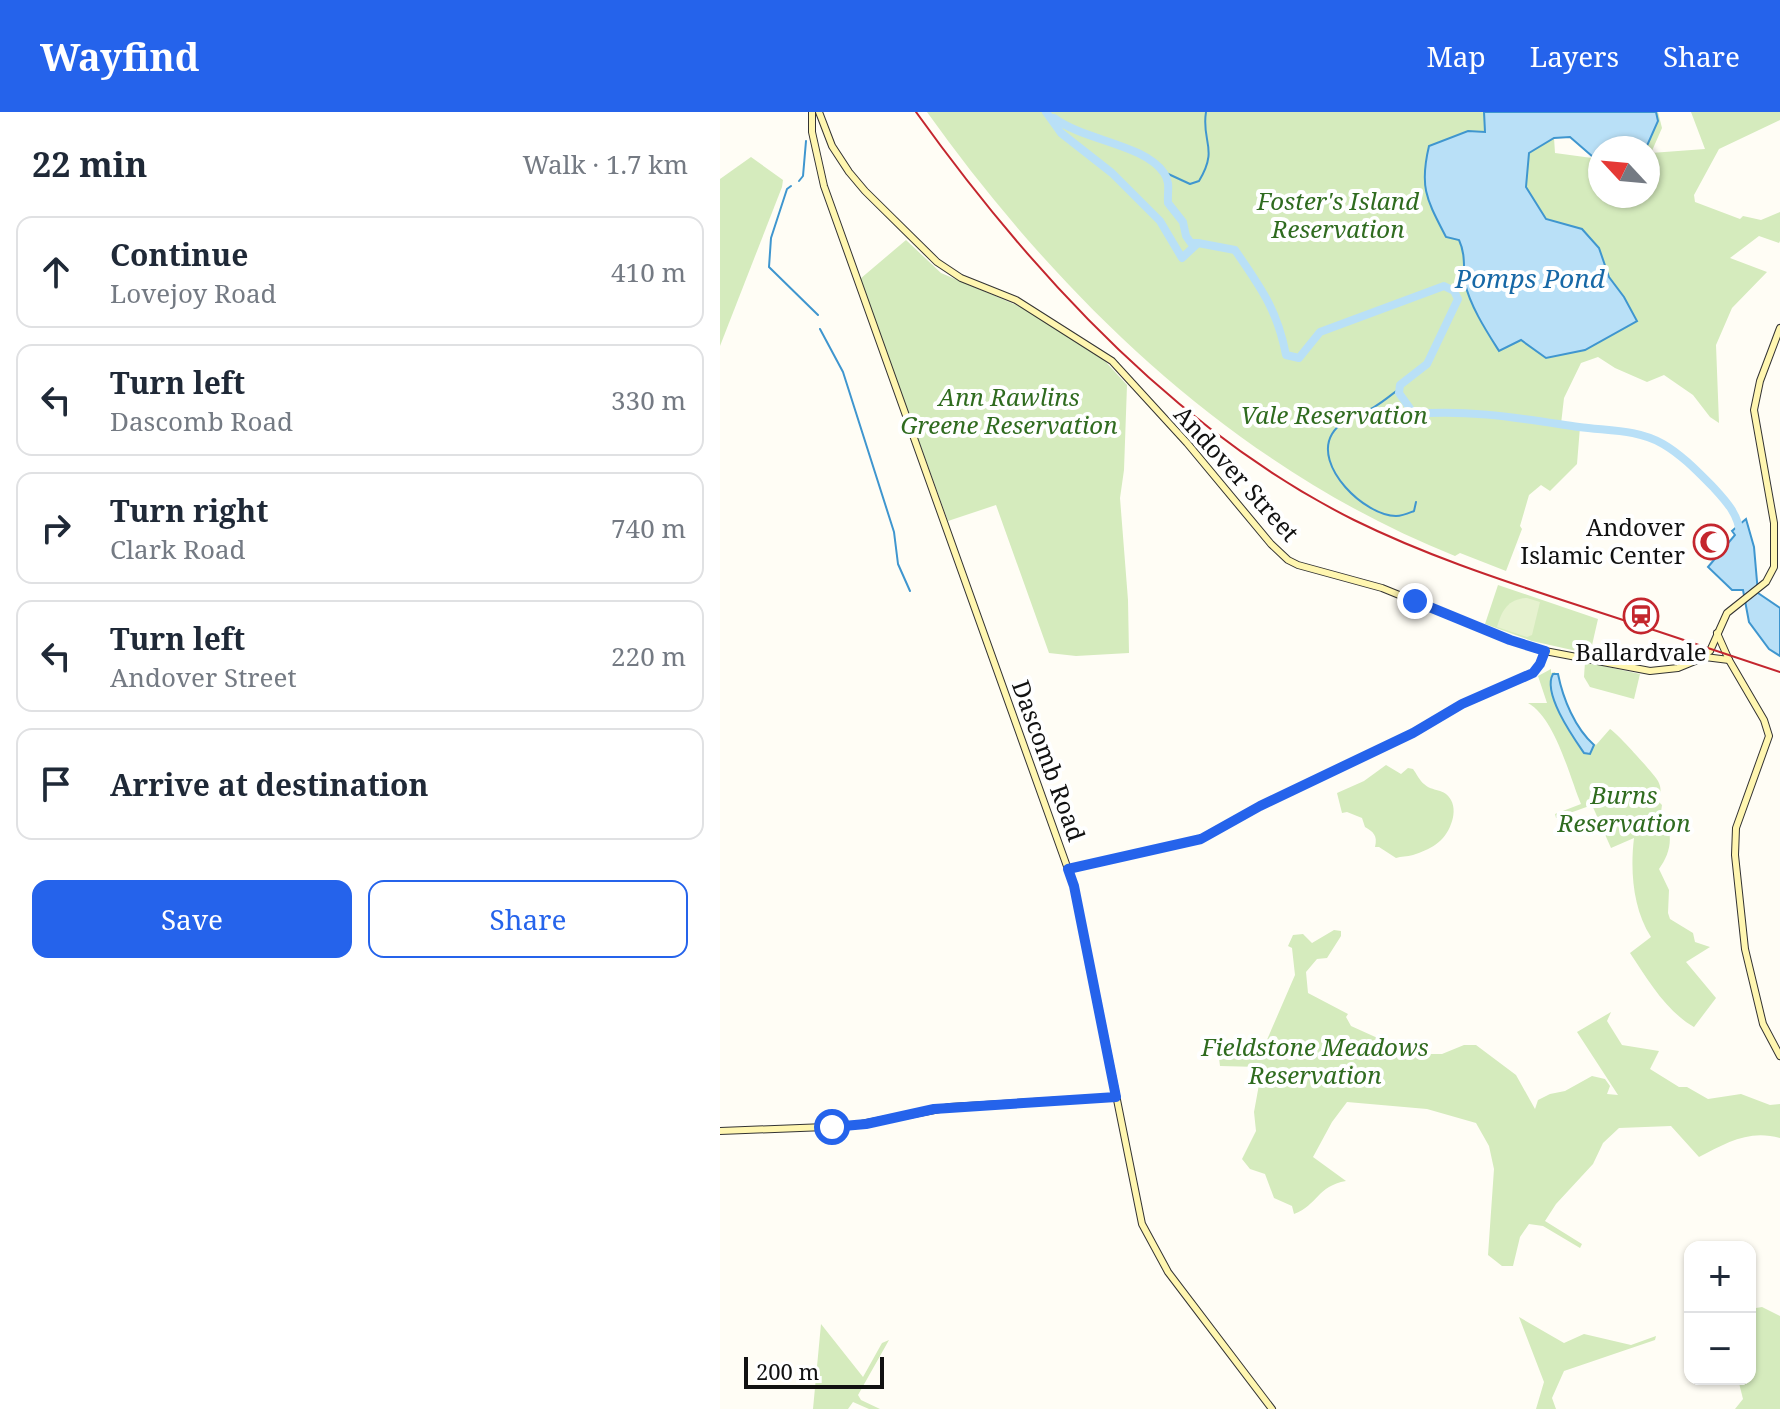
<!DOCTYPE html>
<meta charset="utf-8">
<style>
:root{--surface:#fff;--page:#f2f2f3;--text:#1f2937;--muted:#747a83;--line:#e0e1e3;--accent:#2563eb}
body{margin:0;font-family:"Noto Serif",serif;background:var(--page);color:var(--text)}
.controls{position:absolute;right:24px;bottom:24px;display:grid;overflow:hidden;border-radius:16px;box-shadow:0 2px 6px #0004}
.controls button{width:72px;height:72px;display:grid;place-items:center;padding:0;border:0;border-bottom:2px solid var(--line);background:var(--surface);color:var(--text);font:40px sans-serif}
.compass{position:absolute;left:868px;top:24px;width:72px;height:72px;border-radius:50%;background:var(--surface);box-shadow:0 2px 6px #0004;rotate:296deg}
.scale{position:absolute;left:24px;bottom:20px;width:140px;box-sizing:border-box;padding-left:8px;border:4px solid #111;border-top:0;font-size:22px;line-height:28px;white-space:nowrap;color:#111;-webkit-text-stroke:6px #fff;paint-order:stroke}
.stop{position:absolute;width:24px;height:24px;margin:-18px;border:6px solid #2563eb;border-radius:50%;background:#fff}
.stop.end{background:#2563eb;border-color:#fff;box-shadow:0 2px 8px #0008}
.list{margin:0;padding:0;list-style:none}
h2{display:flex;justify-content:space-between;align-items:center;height:104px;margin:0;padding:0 32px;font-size:34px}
h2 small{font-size:26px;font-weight:400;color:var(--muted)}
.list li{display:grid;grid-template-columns:52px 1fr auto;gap:24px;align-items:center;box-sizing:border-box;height:112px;margin:0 16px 16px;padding:0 16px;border:2px solid var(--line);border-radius:16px}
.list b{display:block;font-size:30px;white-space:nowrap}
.list p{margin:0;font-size:26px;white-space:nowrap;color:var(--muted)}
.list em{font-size:26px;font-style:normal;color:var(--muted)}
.actions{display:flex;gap:16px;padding:24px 32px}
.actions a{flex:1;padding:18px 0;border:2px solid var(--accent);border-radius:16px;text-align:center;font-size:28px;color:var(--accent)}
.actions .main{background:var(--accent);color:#fff}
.icon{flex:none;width:44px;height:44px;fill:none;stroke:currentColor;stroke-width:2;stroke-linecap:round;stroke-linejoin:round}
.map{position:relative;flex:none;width:1060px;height:1297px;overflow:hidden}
header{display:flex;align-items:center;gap:48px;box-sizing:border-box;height:112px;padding:0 40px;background:var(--accent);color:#fff}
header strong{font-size:38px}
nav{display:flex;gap:44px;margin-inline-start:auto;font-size:28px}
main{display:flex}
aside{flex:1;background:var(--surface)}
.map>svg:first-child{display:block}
.green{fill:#d5ebbd;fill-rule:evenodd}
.pitch{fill:#e6f2cf}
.water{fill:#b9e0f7;stroke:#3f96cf;stroke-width:2}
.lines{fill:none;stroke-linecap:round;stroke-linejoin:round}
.stream{stroke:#3f96cf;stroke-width:2}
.river{stroke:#b9e0f7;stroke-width:8}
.secondary-casing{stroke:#333;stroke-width:8}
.secondary{stroke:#fff6b0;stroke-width:6}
.rail{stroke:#c4262e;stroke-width:2}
.route{stroke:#2563eb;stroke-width:10}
.labels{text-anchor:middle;stroke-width:8;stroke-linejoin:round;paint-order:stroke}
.park-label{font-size:24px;font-style:italic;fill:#2f6b1f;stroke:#fff}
.street-label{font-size:24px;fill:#111;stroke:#fff}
.poi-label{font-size:24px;fill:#111;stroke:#fff;text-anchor:end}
.water-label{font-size:26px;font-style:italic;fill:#1768a6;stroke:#fff}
</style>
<header>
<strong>Wayfind</strong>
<nav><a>Map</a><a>Layers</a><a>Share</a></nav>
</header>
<main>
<aside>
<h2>22 min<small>Walk · 1.7 km</small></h2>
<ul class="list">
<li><svg class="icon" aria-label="ahead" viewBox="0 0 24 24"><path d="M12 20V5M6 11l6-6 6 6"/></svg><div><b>Continue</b><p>Lovejoy Road</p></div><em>410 m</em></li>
<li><svg class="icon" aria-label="left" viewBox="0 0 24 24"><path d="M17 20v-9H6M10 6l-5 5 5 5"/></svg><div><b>Turn left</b><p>Dascomb Road</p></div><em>330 m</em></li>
<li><svg class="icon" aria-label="right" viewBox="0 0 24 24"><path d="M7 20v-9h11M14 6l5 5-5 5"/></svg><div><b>Turn right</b><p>Clark Road</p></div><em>740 m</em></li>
<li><svg class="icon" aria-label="left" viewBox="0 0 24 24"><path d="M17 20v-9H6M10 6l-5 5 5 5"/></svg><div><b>Turn left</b><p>Andover Street</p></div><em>220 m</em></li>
<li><svg class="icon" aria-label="arrive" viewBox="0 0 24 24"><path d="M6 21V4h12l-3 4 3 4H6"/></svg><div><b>Arrive at destination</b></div></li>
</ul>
<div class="actions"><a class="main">Save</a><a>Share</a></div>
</aside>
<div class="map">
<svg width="1060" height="1297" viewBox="0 0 1060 1297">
<rect width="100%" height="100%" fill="#fffdf5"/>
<!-- green -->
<g class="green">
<path d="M207,0H938L942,16L931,41L985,37L971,0H1060V8L999,37L974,83L975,90L1020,107L1023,104L1041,108L1060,100V129L1059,131L1039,124L1010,146L1047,160L1012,196L996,233L999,311L990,305L973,283L944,263L927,270L895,256L878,245L861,251L844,286L841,312L860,315L857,352L830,379L821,373L809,383L800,414L802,417L786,459L740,441L735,444C517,357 342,189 207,0ZM850,25L873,46H872L835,41L834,26ZM880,36H928V84H880Z"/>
<polygon points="31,45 63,68 62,75 0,234 0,67"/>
<polygon points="186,128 221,161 303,196 385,249 407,273 404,358 400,386 408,488 409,541 356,544 329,541 276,393 228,409 140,167"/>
<polygon points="778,473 878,507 870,542 812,529 765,512"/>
<polygon points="865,550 920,562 914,587 870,575 864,565"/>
<path d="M831,557V561L835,560C845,586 851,616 876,633L890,617C896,620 935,663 938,669C942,677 941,682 937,688L942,693L939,714L949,719C952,733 947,746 939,757L949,778L948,801L950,807L973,821L975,830L990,835L966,850L996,886L974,915C946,899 928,868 910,841L931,825C913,797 910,759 914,726L891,736L872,693L836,706L835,702L861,692C849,663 835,606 808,591H827L818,564Z"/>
<path d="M666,653L681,662L688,656L693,657C696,661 700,669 704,672C712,680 725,676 731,688C735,695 734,705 731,712C725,730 709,738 693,743C687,745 681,744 676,746L659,735H655C658,723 653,720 645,715L642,706L627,700L622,701L617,681L644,669Z"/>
<path d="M614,818L621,819V824L607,846L597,847L586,860L588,881L628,902L626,905L631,914L662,928L683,933L693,932L711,942H722L744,933H756L796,963L815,997L818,988L830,982L845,979L872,964L885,967L890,974L887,982L898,983L857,920L891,900L887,909L902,933L939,939L930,957L959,975H967L988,987L1021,982L1050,993L1060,992V1026C1029,1017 1006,1031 979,1045L951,1014L899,1016L883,1031L873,1052L836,1092L825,1109L862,1132L860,1136L823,1114L809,1112L800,1125L793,1154H782L768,1143L774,1057L769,1034L756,1011L707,997L627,990L612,1010L593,1045L626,1069C597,1074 598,1093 574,1102L572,1094L554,1086L545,1062L530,1057L522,1047L536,1019L534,1000L540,967L539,955L500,954L499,946L543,937L575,863L572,836L568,834L573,823L583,822L592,831Z"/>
<polygon points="1042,1195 1060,1204 1060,1297 1015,1297 1023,1287 1018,1267 1030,1267 1030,1197"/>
<polygon points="799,1205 844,1231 864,1222 911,1233 936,1224 935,1228 844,1259 832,1286 836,1297 816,1297 824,1270"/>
<polygon points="101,1212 143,1265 162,1231 169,1228 138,1283 141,1288 160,1297 149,1297 133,1290 128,1297 93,1297"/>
</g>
<!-- pitch -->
<path class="pitch" d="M807,486L820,490L812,523L807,525L777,515C782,498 788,487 807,486Z"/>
<!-- water -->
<g class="water">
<path d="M764,0H936L938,9L926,36H880V51L850,25L834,26L809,41L806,75L826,107L862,117L879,136L889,165L904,185L917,209L865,238L826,246L801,228L779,239C767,220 750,194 745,171C743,156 746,143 739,128L726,125C707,88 699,76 709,34L748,19L765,20Z"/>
<polygon points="1026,407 1034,435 1038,481 1060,496 1060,544 1049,537 1029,510 1023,478 1012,478 988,455 1015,423 1012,419"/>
<path d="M833,562H838C843,587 855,616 874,633L870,642L864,641C853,625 822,581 833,562Z"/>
</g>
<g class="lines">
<!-- stream -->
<g class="stream">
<path d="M444,60L470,72L479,69C499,36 481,30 486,0"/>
<polyline points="79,69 83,64 86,29"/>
<polyline points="71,74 67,77 51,126 49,155 98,203"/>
<polyline points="100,217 123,260 174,420 178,452 190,479"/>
<path d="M679,277C671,283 663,290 654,295C639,303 621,307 612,322C593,354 645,404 676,404C683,404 689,401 694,399L696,390"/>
</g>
<!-- river -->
<g class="river">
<path d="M326,0L341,21L392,61L440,109L462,146L478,131L515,138C541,176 557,197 566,243L579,246L600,220L724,174L734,179L738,187L707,252L680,273L679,281L694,302C750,297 804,307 859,315C887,319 917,317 943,332C962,343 978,360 994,376C1006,389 1019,403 1020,423"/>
<path d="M334,6C365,29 424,32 444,61C451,71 447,81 448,91L463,110L466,124L471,131H478"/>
</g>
<!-- secondary casing -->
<g class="secondary-casing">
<g id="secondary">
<polyline points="92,0 92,20 104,74 354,774 422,1112 448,1160 552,1297"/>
<polyline points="99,0 112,34 129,60 145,79 217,150 241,166 296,188 392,249 467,331 551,432 568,448 578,453 662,476 790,528 825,539 930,559 958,556 980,547 990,539 1007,501 1046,470 1054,455 1054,411 1034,298 1040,269 1060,216"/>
<polyline points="997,521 1009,548 1044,608 1049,624 1016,716 1015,743 1025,837 1043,912 1060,944"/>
<polyline points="985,545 1009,548"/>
<polyline points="348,757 481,727 540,694 693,621 742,592 813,561 820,552 825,539"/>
<polyline points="0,1019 131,1014 230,995 396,985"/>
</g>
</g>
<!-- secondary -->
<use href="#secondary" class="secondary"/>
<!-- rail -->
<path class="rail" d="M196,0C310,159 456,319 634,408C703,442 775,466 848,490C919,513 989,536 1060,560"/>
</g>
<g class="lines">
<!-- route -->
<polyline class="route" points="112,1015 146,1012 214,997 396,985 354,774 348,757 481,727 540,694 693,621 742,592 813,561 820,552 825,539 790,528 695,489"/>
</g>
<!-- icons -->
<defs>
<g id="mosque-ring" transform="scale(1.8)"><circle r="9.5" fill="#fff" stroke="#c4262e" stroke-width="1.5"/><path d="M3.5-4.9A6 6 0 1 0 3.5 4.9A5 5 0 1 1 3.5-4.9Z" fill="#c4262e"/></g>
<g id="station-ring" transform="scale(1.8)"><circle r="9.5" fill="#fff" stroke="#c4262e" stroke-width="1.5"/><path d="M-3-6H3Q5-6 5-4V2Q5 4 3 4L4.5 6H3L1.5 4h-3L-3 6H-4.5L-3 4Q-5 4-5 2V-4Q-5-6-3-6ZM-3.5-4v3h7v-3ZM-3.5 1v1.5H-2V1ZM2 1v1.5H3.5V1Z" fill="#c4262e"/></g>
</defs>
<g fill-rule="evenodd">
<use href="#mosque-ring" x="991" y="430"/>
<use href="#station-ring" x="921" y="504"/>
</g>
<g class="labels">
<!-- park labels -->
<g class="park-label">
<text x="618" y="98">Foster's Island<tspan x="618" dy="28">Reservation</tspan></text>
<text x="289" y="294">Ann Rawlins<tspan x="289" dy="28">Greene Reservation</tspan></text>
<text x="614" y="312">Vale Reservation</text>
<text x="904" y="692">Burns<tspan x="904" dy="28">Reservation</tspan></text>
<text x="595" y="944">Fieldstone Meadows<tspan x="595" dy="28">Reservation</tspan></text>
</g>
<!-- street labels -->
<g class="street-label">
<text transform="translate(516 362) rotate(48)" y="8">Andover Street</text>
<text transform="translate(328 649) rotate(70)" y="8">Dascomb Road</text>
</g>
<!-- poi labels -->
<g class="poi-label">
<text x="965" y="424">Andover<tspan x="965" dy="28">Islamic Center</tspan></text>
<text x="921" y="549" text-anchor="middle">Ballardvale</text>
</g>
<!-- water labels -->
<g class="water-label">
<text x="810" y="176">Pomps Pond</text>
</g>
</g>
</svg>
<div class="controls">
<button>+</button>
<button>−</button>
</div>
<svg class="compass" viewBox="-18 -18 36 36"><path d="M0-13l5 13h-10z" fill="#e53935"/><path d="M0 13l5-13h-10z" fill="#747a83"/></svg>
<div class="scale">200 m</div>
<div class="stop" style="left:112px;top:1015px"></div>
<div class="stop end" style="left:695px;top:489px"></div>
</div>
</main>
